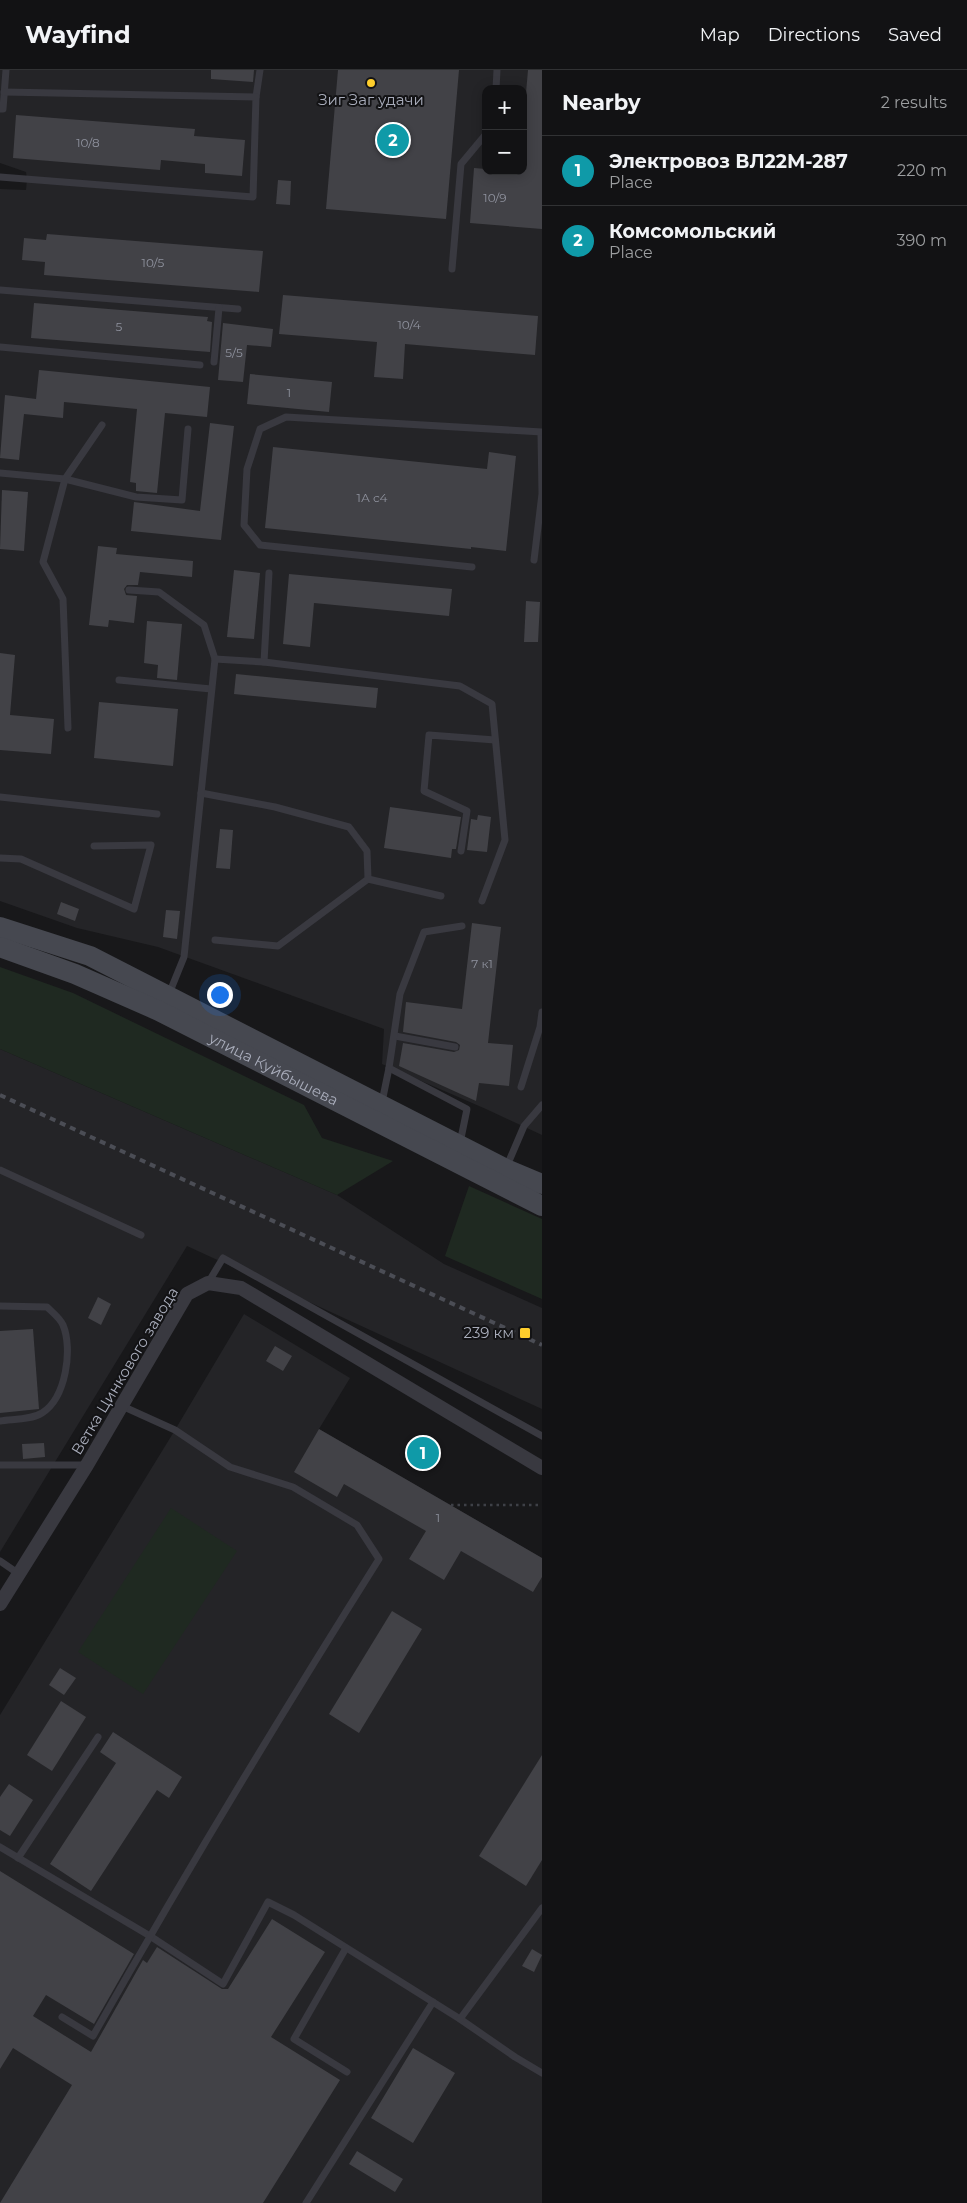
<!DOCTYPE html>
<meta charset="utf-8">
<style>
:root{--surface:#121214;--page:#1f2022;--text:#f1f3f6;--muted:#9c9ea0;--line:#313234;--accent:#fece2c}
body{margin:0;font-family:Montserrat,sans-serif;background:var(--page);color:var(--text)}
.controls{position:absolute;right:15px;top:15px;display:grid;overflow:hidden;border-radius:10px;box-shadow:0 2px 12px #0003}
.controls button{width:45px;height:45px;display:grid;place-items:center;padding:0;border:0;border-bottom:1px solid var(--line);background:var(--surface);color:var(--text);font:25px sans-serif}
.you{position:absolute;left:219px;top:924px;width:18px;height:18px;margin:-12px;border:4px solid #fff;border-radius:50%;background:#1a73e8;box-shadow:0 0 0 8px #1a73e833}
.badge{display:grid;place-items:center;width:32px;height:32px;border-radius:50%;background:var(--accent);color:#fff;font-size:16px;font-weight:700}
.pin{position:absolute;translate:-50% -50%;border:2px solid #fff;box-shadow:0 1px 5px #0006}
.list{margin:0;padding:0;list-style:none}
h2{display:flex;justify-content:space-between;align-items:center;height:65px;margin:0;padding:0 20px;font-size:21px}
h2 small{font-size:16px;font-weight:400;color:var(--muted)}
.list li{display:grid;grid-template-columns:32px 1fr auto;gap:15px;align-items:center;box-sizing:border-box;height:70px;padding:0 20px;border-top:1px solid var(--line)}
.list b{display:block;font-size:19px;white-space:nowrap}
.list p{margin:0;font-size:16px;white-space:nowrap;color:var(--muted)}
.list em{font-size:16px;font-style:normal;color:var(--muted)}
.map{position:relative;flex:none;width:542px;height:2133px;overflow:hidden}
header{display:flex;align-items:center;gap:30px;box-sizing:border-box;height:70px;padding:0 25px;background:var(--surface);border-bottom:1px solid var(--line)}
header strong{font-size:24px}
nav{display:flex;gap:28px;margin-inline-start:auto;font-size:18px}
main{display:flex}
aside{flex:1;background:var(--surface)}
.map>svg:first-child{display:block}
.built{fill:#242427;fill-rule:evenodd}
.green{fill:#1f2921}
.building{fill:#424247}
.lines{fill:none;stroke-linecap:round;stroke-linejoin:round}
.path{stroke:#3e4047;stroke-width:2.5;stroke-dasharray:2.5 4;stroke-linecap:butt}
.lane{stroke:#393940;stroke-width:7}
.street{stroke:#393940;stroke-width:14}
.secondary{stroke:#464850;stroke-width:20}
.rail{stroke:#4b4d55;stroke-width:4;stroke-dasharray:6 5;stroke-linecap:butt}
.poi-dot{fill:#fece2c;stroke:#131315;stroke-width:2}
.labels{text-anchor:middle;stroke-width:4;stroke-linejoin:round;paint-order:stroke}
.number-label{font-size:12px;fill:#8f929e}
.poi-label{font-size:15px;fill:#a9adbb;stroke:#131315}
.street-label{font-size:15px;fill:#a9adbb;stroke:#131315}
</style>
<header>
<strong>Wayfind</strong>
<nav><a>Map</a><a>Directions</a><a>Saved</a></nav>
</header>
<main>
<div class="map">
<svg width="542" height="2133" viewBox="0 0 542 2133">
<rect width="100%" height="100%" fill="#18181a"/>
<!-- built -->
<g class="built">
<path d="M0,0H542V1065L486,1039L382,994L384,959L158,877L77,858L0,831V119L26,120L27,109L26,102L0,93ZM486,19H523V101H486Z"/>
<polygon points="0,979 337,1125 444,1194 542,1238 542,1339 187,1176 0,1482"/>
<polygon points="244,1244 350,1308 319,1359 542,1488 542,2133 0,2133 0,1645 175,1360"/>
</g>
<!-- green -->
<g class="green">
<polygon points="0,897 73,923 304,1035 322,1068 393,1091 337,1125 0,979"/>
<polygon points="469,1116 542,1149 542,1229 445,1186"/>
<polygon points="171,1438 237,1481 143,1624 78,1582"/>
</g>
<!-- building -->
<g class="building">
<polygon points="211,0 254,0 253,12 211,9"/>
<polygon points="338,0 459,0 446,149 326,139"/>
<polygon points="528,0 542,0 542,159 470,153 474,98 486,99 486,101 523,101 523,58"/>
<polygon points="16,45 195,59 194,66 245,70 242,106 205,103 205,94 161,90 160,100 13,88"/>
<polygon points="278,110 291,111 290,135 276,134"/>
<polygon points="47,164 263,181 259,222 44,205 45,192 22,190 24,168 46,170"/>
<polygon points="283,225 538,246 535,285 405,274 403,309 374,307 377,272 279,264"/>
<polygon points="34,233 208,247 207,251 212,252 210,282 31,268"/>
<polygon points="223,253 273,259 271,277 247,275 243,312 218,310"/>
<polygon points="39,300 210,317 207,347 165,343 157,423 136,421 136,413 130,412 137,339 64,332 63,348 24,344 19,390 0,388 5,325 36,329"/>
<polygon points="250,304 332,312 329,342 247,334"/>
<polygon points="210,353 234,356 221,470 131,461 134,432 200,441"/>
<polygon points="273,377 487,399 489,382 516,386 506,481 471,477 471,479 265,458"/>
<polygon points="2,420 28,422 24,481 0,479"/>
<polygon points="98,476 117,478 116,484 193,491 192,507 140,502 138,515 127,515 124,519 126,525 137,526 134,553 109,550 108,557 89,555"/>
<polygon points="234,500 260,503 254,569 227,567"/>
<polygon points="289,504 452,519 449,546 314,533 310,577 283,574"/>
<polygon points="526,531 540,532 538,572 524,572"/>
<polygon points="147,551 182,554 177,610 157,608 158,595 144,593"/>
<polygon points="0,583 15,585 10,645 54,649 51,684 0,680"/>
<polygon points="236,604 378,618 376,638 234,624"/>
<polygon points="99,632 178,639 173,696 94,688"/>
<polygon points="390,737 461,747 456,779 452,779 451,788 384,778"/>
<polygon points="478,745 491,747 487,782 467,780 471,749 477,750"/>
<polygon points="220,759 233,760 230,799 216,798"/>
<polygon points="61,832 79,839 75,851 57,844"/>
<polygon points="166,840 180,841 177,869 163,867"/>
<polygon points="472,853 501,857 488,973 513,975 509,1016 479,1013 476,1031 399,996 403,973 454,982 459,980 460,975 456,972 403,962 406,932 462,939"/>
<polygon points="98,1227 111,1234 101,1255 88,1248"/>
<polygon points="33,1259 39,1339 0,1343 0,1261"/>
<polygon points="275,1276 292,1286 283,1301 266,1291"/>
<polygon points="319,1359 542,1488 542,1507 533,1522 461,1481 444,1510 409,1489 426,1461 344,1414 337,1427 294,1402"/>
<polygon points="44,1373 45,1387 23,1389 22,1374"/>
<polygon points="392,1541 422,1559 359,1663 329,1644"/>
<polygon points="60,1598 76,1608 64,1625 49,1615"/>
<polygon points="61,1631 86,1647 52,1701 27,1685"/>
<polygon points="113,1662 182,1707 169,1728 157,1720 91,1821 50,1794 116,1693 100,1682"/>
<polygon points="542,1685 542,1790 526,1816 479,1786"/>
<polygon points="9,1714 33,1730 10,1766 0,1760 0,1727"/>
<polygon points="0,1801 134,1884 94,1954 46,1925 33,1946 91,1982 143,1890 147,1893 157,1877 222,1919 228,1919 272,1849 325,1882 271,1967 340,2010 263,2133 0,2133 72,2015 13,1978 0,1999"/>
<polygon points="532,1879 542,1885 534,1902 522,1896"/>
<polygon points="413,1978 455,2003 413,2073 371,2048"/>
<polygon points="357,2081 403,2109 395,2122 349,2094"/>
</g>
<g class="lines">
<!-- path -->
<polyline class="path" points="451,1435 542,1435"/>
<!-- lane -->
<g class="lane">
<polyline points="496,19 497,0"/>
<polyline points="256,27 260,0"/>
<polyline points="0,39 3,39 6,0"/>
<polyline points="0,107 253,127 256,27 4,22"/>
<polyline points="452,199 461,94 486,64"/>
<polyline points="0,220 238,239"/>
<polyline points="0,277 200,295"/>
<polyline points="214,292 219,238"/>
<polyline points="0,403 65,409 136,427 182,430 188,359"/>
<polyline points="534,490 542,424 541,363"/>
<polyline points="472,497 260,475 244,455 247,399 260,359 286,347 542,362"/>
<polyline points="129,520 159,522 204,555 215,589"/>
<polyline points="264,592 269,503"/>
<polyline points="119,610 211,619"/>
<polyline points="68,658 63,529 43,492 65,409 102,355"/>
<polyline points="201,723 275,737 349,757 367,781 368,809 278,876 215,870"/>
<polyline points="0,727 157,744"/>
<polyline points="461,781 467,741 424,721 429,665 495,670"/>
<polyline points="0,788 21,789 134,839 151,775 94,776"/>
<polyline points="368,809 441,826"/>
<polyline points="169,924 184,887 215,589 264,592 460,616 492,634 505,770 482,831"/>
<polyline points="395,966 455,977"/>
<polyline points="389,998 467,1039 460,1073"/>
<polyline points="521,1017 540,957 542,942"/>
<polyline points="382,1032 389,998 400,924 424,862 462,856"/>
<polyline points="506,1098 524,1056 542,1035"/>
<polyline points="0,1100 141,1165"/>
<polyline points="208,1213 223,1188 542,1366"/>
<path d="M0,1236L47,1237C52,1242 60,1248 63,1255C73,1279 66,1328 42,1343C31,1350 12,1349 0,1351"/>
<polyline points="0,1395 86,1395"/>
<polyline points="0,1491 19,1504"/>
<polyline points="0,1777 150,1866 223,1914 268,1832 294,1845 460,1949 515,1987 542,2003"/>
<polyline points="18,1788 98,1667"/>
<polyline points="346,1878 294,1969 347,2002"/>
<path d="M62,1947L93,1966C184,1805 280,1646 379,1489L357,1455L293,1417L230,1397L175,1360L122,1336"/>
<polyline points="460,1949 542,1838"/>
<polyline points="306,2133 433,1932"/>
</g>
<!-- street -->
<polyline class="street" points="0,1534 87,1395 187,1224 208,1213 241,1218 542,1398"/>
<!-- secondary -->
<g class="secondary">
<polyline points="0,857 90,886 506,1099 542,1114"/>
<path id="s1" d="M0,877L75,904L159,941L542,1136"/>
</g>
<!-- rail -->
<polyline class="rail" points="0,1025 542,1275"/>
</g>
<!-- markers -->
<g class="poi-dot">
<circle cx="371" cy="13" r="5"/>
<rect x="519" y="1257" width="12" height="12" rx="2.5"/>
</g>
<g class="labels">
<!-- number labels -->
<g class="number-label">
<text x="88" y="77">10/8</text>
<text x="495" y="132">10/9</text>
<text x="153" y="197">10/5</text>
<text x="409" y="259">10/4</text>
<text x="119" y="261">5</text>
<text x="234" y="287">5/5</text>
<text x="289" y="327">1</text>
<text x="372" y="432">1А с4</text>
<text x="482" y="898">7 к1</text>
<text x="438" y="1452">1</text>
</g>
<!-- poi labels -->
<g class="poi-label">
<text x="371" y="35">Зиг Заг удачи</text>
<text x="514" y="1268" text-anchor="end">239 км</text>
</g>
<!-- street labels -->
<g class="street-label">
<text dy="5" stroke="none"><textPath href="#s1" startOffset="300">улица Куйбышева</textPath></text>
<text transform="translate(125 1301) rotate(-59)" y="5">Ветка Цинкового завода</text>
</g>
</g>
</svg>
<div class="controls">
<button>+</button>
<button>−</button>
</div>
<div class="you"></div>
<div class="pin badge" style="left:423px;top:1383px;background:#0f9aa8">1</div>
<div class="pin badge" style="left:393px;top:70px;background:#0f9aa8">2</div>
</div>
<aside>
<h2>Nearby<small>2 results</small></h2>
<ul class="list">
<li><span class="badge" style="background:#0f9aa8">1</span><div><b>Электровоз ВЛ22М-287</b><p>Place</p></div><em>220 m</em></li>
<li><span class="badge" style="background:#0f9aa8">2</span><div><b>Комсомольский</b><p>Place</p></div><em>390 m</em></li>
</ul>
</aside>
</main>
